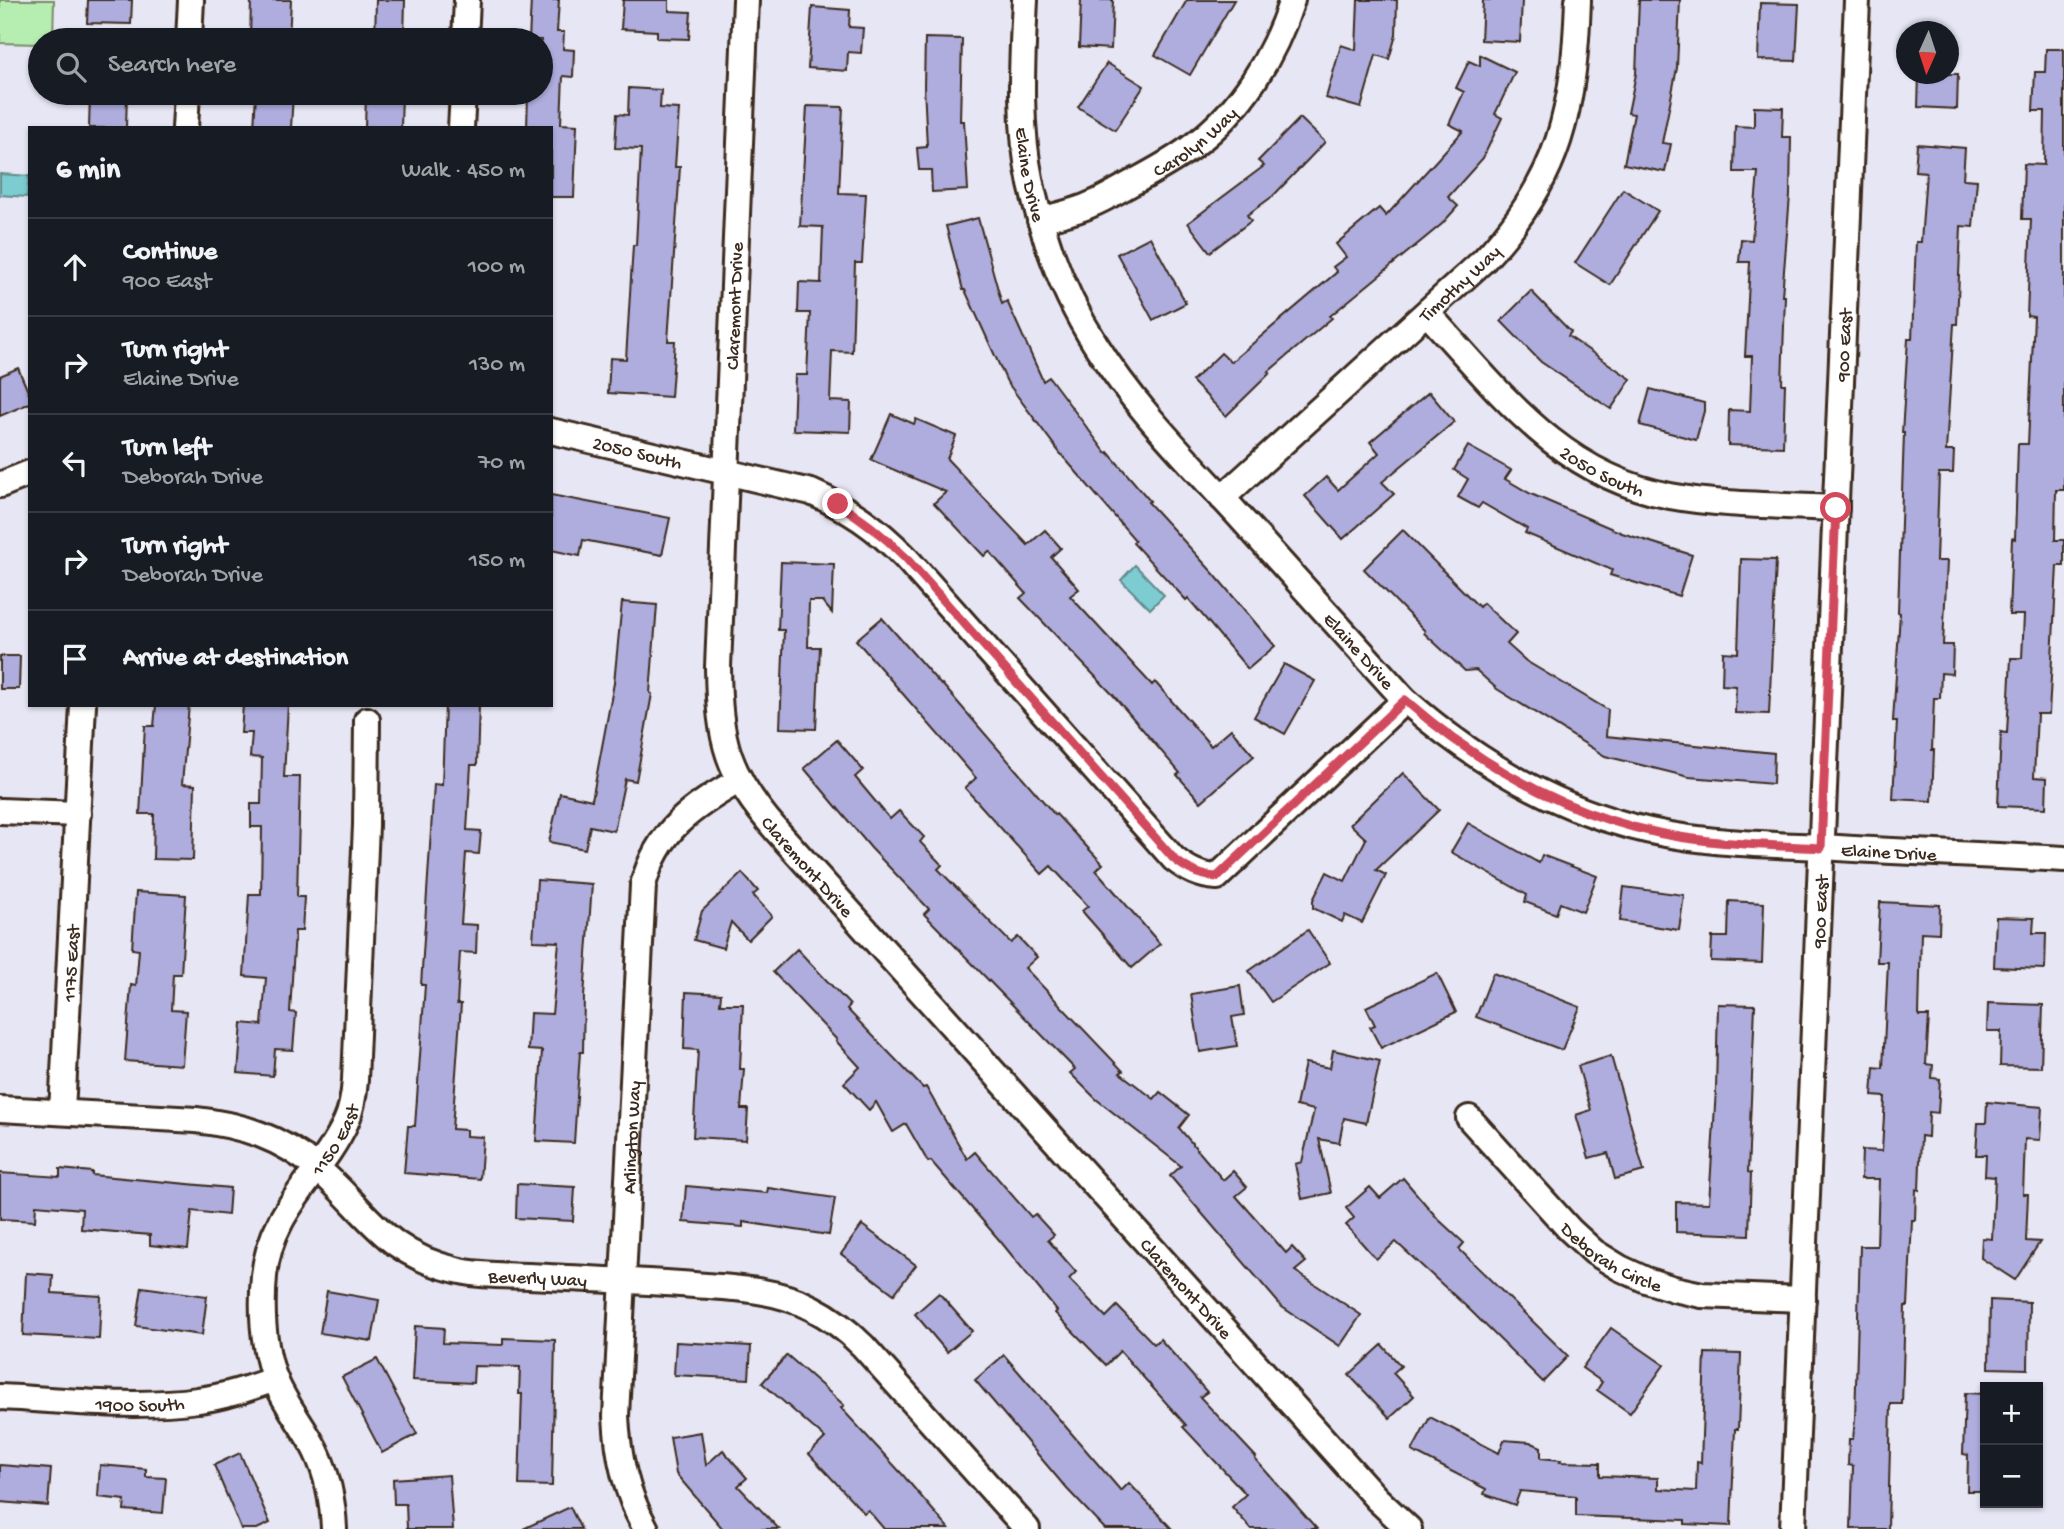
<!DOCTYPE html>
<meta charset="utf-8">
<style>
:root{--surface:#171b24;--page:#20242c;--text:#f1f3f6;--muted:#9ea1a6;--line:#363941}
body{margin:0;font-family:"Gochi Hand",sans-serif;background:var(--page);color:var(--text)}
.controls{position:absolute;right:21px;bottom:21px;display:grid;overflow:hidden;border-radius:0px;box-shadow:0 2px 5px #0004}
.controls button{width:63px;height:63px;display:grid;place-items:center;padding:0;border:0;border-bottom:2px solid var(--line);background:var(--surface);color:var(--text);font:35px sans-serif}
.compass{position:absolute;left:1896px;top:21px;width:63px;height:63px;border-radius:50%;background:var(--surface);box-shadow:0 2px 5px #0004;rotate:183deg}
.stop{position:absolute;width:21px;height:21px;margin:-16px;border:5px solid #d1495b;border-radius:50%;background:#fff}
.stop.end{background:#d1495b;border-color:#fff;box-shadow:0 2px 7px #0008}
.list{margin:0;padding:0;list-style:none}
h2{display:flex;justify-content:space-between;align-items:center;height:91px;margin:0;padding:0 28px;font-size:30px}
h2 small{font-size:23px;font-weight:400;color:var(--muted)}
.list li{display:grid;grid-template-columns:46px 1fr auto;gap:21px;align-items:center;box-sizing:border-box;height:98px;padding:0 28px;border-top:2px solid var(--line)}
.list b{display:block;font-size:26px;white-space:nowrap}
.list p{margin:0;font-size:23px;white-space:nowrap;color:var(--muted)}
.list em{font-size:23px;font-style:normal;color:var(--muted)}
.icon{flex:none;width:38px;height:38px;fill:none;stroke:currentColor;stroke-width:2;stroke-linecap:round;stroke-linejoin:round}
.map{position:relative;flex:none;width:2064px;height:1529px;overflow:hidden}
.search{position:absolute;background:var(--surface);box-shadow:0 2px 5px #0004;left:28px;top:28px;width:525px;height:77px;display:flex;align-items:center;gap:18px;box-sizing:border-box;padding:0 24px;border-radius:38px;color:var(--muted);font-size:26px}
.panel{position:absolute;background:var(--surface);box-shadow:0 2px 5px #0004;left:28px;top:126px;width:525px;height:581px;border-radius:0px}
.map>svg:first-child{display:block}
.green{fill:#b6edb0;stroke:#788c67;stroke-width:2}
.water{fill:#7bccd2;stroke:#618b8a;stroke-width:2}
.building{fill:#aeadde;stroke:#3b2a1e;stroke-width:2}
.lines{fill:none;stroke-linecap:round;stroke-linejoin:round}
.minor-casing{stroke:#3b2a1e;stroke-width:30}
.minor{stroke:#fff;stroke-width:24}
.route{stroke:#d1495b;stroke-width:9}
.labels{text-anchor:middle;stroke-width:5;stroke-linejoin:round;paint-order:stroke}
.street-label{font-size:19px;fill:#3b2a1e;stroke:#fff}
</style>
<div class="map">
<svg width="2064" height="1529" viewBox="0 0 2064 1529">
<rect width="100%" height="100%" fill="#e7e6f5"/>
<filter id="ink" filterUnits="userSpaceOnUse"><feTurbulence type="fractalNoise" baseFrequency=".0143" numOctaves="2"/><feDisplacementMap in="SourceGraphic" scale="14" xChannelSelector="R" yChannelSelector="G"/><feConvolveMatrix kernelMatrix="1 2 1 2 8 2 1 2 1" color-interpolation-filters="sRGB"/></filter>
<g filter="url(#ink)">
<!-- green -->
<polygon class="green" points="0,0 54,0 53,40 40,40 40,44 0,43"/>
<!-- water -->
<g class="water">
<polygon points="0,174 29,176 27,197 0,195"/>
<polygon points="1135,565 1164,595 1150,609 1121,580"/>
</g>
<!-- building -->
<g class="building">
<polygon points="88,0 132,0 131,24 87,23"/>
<polygon points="251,0 291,0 289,40 250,40"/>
<polygon points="376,0 405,0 404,40 375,40"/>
<polygon points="531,0 559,0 557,32 564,32 563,49 574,50 573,77 563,76 561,124 577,125 574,197 551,197 551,128 527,128 528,93 541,93 541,40 529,40"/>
<polygon points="623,0 669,0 669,11 691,12 689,39 657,38 657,31 621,29"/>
<polygon points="1081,0 1113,0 1111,49 1079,47"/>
<polygon points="1187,0 1234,0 1190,75 1155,55"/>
<polygon points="1358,0 1397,0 1396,35 1389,59 1376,55 1361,108 1326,98 1341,45 1356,50"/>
<polygon points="1483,0 1522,0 1520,42 1481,40"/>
<polygon points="1639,0 1680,0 1677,68 1662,143 1671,144 1665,172 1624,164 1634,114 1628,113 1636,74"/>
<polygon points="1760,3 1799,4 1796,61 1758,60"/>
<polygon points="812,7 850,10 849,27 863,28 861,53 848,52 847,71 808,68"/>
<polygon points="925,38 962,39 960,121 964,121 968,190 932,192 931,170 919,170 917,148 927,147 924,86"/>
<polygon points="2046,49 2064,49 2064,490 2056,490 2055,540 2064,540 2064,566 2057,566 2049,714 2037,714 2034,777 2047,778 2046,808 1998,806 2001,732 2007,733 2011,658 2022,658 2024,615 2009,615 2012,538 2015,539 2018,444 2028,444 2034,317 2027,316 2031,219 2022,219 2024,164 2044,165 2045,111 2033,111 2035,72 2045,72"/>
<polygon points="1480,55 1515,72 1495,114 1502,118 1483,158 1448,197 1458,206 1442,224 1330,316 1332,318 1268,372 1270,373 1226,416 1192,381 1221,353 1231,362 1337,272 1333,267 1346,257 1336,244 1379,208 1386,216 1463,131 1449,124 1464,92 1456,88 1469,61 1480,66"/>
<polygon points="1107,63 1144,86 1115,130 1078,107"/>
<polygon points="1919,74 1958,74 1957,109 1918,107"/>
<polygon points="629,88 661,90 660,108 679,109 675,167 680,167 668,341 675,341 671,397 608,393 610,358 626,359 633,245 636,245 641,149 615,148 617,114 628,115"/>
<polygon points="90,93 127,93 126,128 89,128"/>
<polygon points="256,93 293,93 291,128 254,128"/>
<polygon points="366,93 402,93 401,128 365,128"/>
<polygon points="807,106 843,107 839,193 866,194 862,263 855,263 852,352 832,351 830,401 851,402 850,432 793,430 795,375 807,375 810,313 798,313 799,282 821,283 823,227 800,226"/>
<polygon points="1754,107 1783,108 1782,137 1791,137 1790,195 1782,296 1785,296 1782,384 1785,384 1783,447 1728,445 1729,410 1750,411 1752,356 1745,356 1750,262 1739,262 1741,239 1752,240 1758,172 1734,172 1735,126 1754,127"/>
<polygon points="1300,118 1325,142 1273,196 1247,215 1251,221 1210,252 1188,223 1264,166 1258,161"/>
<polygon points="1917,144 1965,148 1963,179 1977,180 1973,227 1961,226 1957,324 1954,324 1946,451 1954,451 1953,473 1939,473 1936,561 1947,561 1943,645 1953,645 1952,674 1941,673 1940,698 1934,698 1932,750 1934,750 1932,801 1893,799 1897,721 1893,721 1900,613 1898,612 1904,433 1902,433 1908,339 1912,339 1916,242 1921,242 1926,172 1915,171"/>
<polygon points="1623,189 1658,211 1610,285 1575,263"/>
<polygon points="978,218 1002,304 1007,301 1043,381 1049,377 1106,453 1108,452 1150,501 1148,502 1214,574 1275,646 1248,669 1188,598 1186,600 1133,543 1135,540 1060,453 1007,382 965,290 963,290 946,226"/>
<polygon points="1150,237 1186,303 1153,320 1117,254"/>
<polygon points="1531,291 1571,332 1568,336 1631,379 1611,409 1541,362 1501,321"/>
<polygon points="18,368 30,396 30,403 0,416 0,376"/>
<polygon points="1650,389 1704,403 1704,411 1696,440 1640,425"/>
<polygon points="1429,392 1454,422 1382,482 1394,494 1343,539 1305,496 1326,477 1338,490 1379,453 1370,442"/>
<polygon points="891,414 914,424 916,419 956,436 947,459 1028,545 1045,530 1061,548 1051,557 1079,589 1070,596 1152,685 1155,682 1211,746 1231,729 1254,756 1201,802 1177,775 1180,773 1114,696 1020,598 1026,593 989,551 984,556 934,503 946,492 871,460"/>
<polygon points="1468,446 1511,470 1505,479 1531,494 1622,533 1692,555 1679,596 1610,575 1612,570 1525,533 1527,529 1482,503 1478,508 1458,497 1468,479 1454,470"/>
<polygon points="551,495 670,518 662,555 583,540 580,556 551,550"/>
<polygon points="1403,530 1479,607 1483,603 1516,634 1507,644 1526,661 1608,710 1606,736 1774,753 1773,784 1689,777 1605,756 1497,689 1476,670 1465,671 1424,633 1425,631 1364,569"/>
<polygon points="1741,559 1776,560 1769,714 1735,713 1736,686 1722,685 1723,652 1738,653"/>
<polygon points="781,562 834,564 832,613 822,601 809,601 808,647 820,647 816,729 780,728 784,630 778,630"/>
<polygon points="622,602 657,605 650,693 652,694 636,781 625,779 614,831 590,826 585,849 549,842 560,793 592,800 614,683"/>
<polygon points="882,618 941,685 942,684 1055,815 1056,814 1103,864 1096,870 1160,944 1132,968 1082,911 1088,906 1051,866 1042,874 965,788 976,778 856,640"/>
<polygon points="0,656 20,656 19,689 0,689"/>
<polygon points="1284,664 1315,681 1285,734 1254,717"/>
<polygon points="156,705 189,705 182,784 195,785 193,860 153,859 154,814 140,814 145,726 154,726"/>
<polygon points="243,705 288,705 284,777 300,777 297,897 304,897 302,931 295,931 290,1012 296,1013 293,1050 275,1049 273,1076 238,1073 242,1023 262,1025 266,978 244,976 249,894 261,894 262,827 251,827 251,804 261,804 262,758 250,757 252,733 241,733"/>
<polygon points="445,705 479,705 477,765 471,765 467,830 481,831 479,854 466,853 461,924 477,925 476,953 460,952 457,1004 461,1004 452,1129 466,1130 466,1136 483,1137 480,1179 404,1173 408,1126 415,1126 425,985 421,985 434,784 442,785"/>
<polygon points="837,740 863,770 855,777 890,819 899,811 924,837 920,842 942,865 938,869 1011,943 1018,937 1037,957 1025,968 1123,1071 1120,1073 1154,1099 1160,1092 1189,1115 1179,1128 1223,1180 1233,1171 1247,1187 1236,1196 1286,1253 1292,1247 1306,1262 1295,1271 1361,1315 1340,1346 1282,1307 1170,1176 1181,1166 1096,1099 1070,1073 1075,1069 924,914 929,909 871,848 804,768"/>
<polygon points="1403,773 1439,810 1376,870 1386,875 1362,923 1345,915 1342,922 1313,908 1313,900 1327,872 1345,881 1366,839 1350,824"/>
<polygon points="1468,823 1539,863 1542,855 1597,876 1583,912 1560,903 1556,914 1525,902 1527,895 1451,852"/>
<polygon points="742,873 758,891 753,895 772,916 748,940 731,922 723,948 694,940 702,911"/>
<polygon points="537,880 592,884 584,997 583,1052 580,1052 574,1143 536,1141 542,1051 528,1050 530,1013 552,1014 559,942 533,941"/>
<polygon points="1624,887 1684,895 1679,930 1620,921"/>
<polygon points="136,892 186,895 181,974 173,974 171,1010 186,1011 182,1065 125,1061 131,985 136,986 139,950 132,949"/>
<polygon points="1729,901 1764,903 1762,963 1711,961 1712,937 1728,937"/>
<polygon points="1880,902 1940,905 1939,933 1921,932 1919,1016 1929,1016 1926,1064 1933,1065 1932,1078 1940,1079 1938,1113 1929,1112 1928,1137 1921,1136 1919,1190 1916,1189 1915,1220 1912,1220 1908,1306 1905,1306 1902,1404 1891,1404 1888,1529 1851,1529 1853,1466 1848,1465 1849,1439 1853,1439 1855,1419 1860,1246 1877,1246 1879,1179 1861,1179 1862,1150 1882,1151 1885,1097 1872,1096 1874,1067 1883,1068 1888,962 1877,962"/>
<polygon points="1996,917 2034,918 2033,933 2046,933 2045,969 1994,967"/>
<polygon points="1308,930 1330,963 1271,1002 1249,971"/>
<polygon points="797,949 850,1005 847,1009 923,1088 926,1087 967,1159 975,1152 1031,1217 1035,1214 1054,1235 1048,1240 1076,1272 1069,1279 1106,1317 1117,1306 1154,1344 1160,1339 1207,1392 1200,1397 1256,1457 1255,1459 1317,1529 1251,1529 1232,1507 1246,1494 1183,1427 1186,1425 1120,1351 1106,1365 1055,1313 1057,1311 1001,1242 931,1161 928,1162 906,1124 893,1132 876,1102 869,1110 844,1083 860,1067 836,1041 837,1040 773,972"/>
<polygon points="1437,973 1456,1012 1381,1048 1370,1027 1375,1025 1366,1007"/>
<polygon points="1493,973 1580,1007 1562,1050 1476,1017"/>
<polygon points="1240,986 1244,1015 1232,1017 1237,1046 1200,1052 1191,994"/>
<polygon points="686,992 721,994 720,1004 743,1004 740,1069 744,1069 741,1109 748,1109 746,1140 693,1137 698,1050 684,1049"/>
<polygon points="1988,1003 2043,1005 2041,1067 2000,1066 2001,1031 1987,1031"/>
<polygon points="1718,1004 1755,1005 1748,1172 1751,1173 1749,1235 1676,1232 1676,1202 1709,1203 1716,1089"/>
<polygon points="1333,1050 1380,1061 1366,1123 1344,1118 1339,1143 1319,1139 1331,1193 1302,1199 1295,1164 1302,1162 1314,1110 1296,1106 1305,1063 1330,1068"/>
<polygon points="1611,1056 1644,1171 1615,1179 1608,1153 1589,1158 1576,1115 1591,1110 1578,1066"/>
<polygon points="1987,1102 2042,1107 2040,1140 2025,1139 2023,1194 2028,1194 2026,1241 2040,1242 2015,1280 1981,1258 1982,1238 1992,1239 1995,1177 1985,1176 1986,1155 1976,1155 1978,1123 1986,1123"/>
<polygon points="60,1169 92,1172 92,1175 230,1188 228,1215 192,1211 188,1249 150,1245 150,1235 81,1229 82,1209 36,1205 35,1221 0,1219 0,1173 60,1177"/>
<polygon points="1403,1178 1438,1219 1464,1243 1459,1249 1568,1356 1543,1382 1470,1310 1396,1242 1376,1259 1346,1225 1354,1218 1346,1208 1370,1187 1380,1198"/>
<polygon points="517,1184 575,1187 573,1221 516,1218"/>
<polygon points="686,1186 767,1193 768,1188 835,1198 829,1235 743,1222 743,1227 683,1222"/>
<polygon points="862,1225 916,1265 894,1294 841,1254"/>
<polygon points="26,1273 53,1275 52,1293 101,1296 99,1339 23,1335"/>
<polygon points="142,1287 207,1296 202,1335 136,1326"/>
<polygon points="327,1291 379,1300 372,1341 320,1333"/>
<polygon points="939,1293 972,1331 947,1352 915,1314"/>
<polygon points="1990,1300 2029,1302 2028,1369 1989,1368"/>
<polygon points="415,1326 444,1328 443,1343 503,1345 503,1338 555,1340 552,1486 519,1485 522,1394 519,1394 520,1367 474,1366 473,1383 412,1380"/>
<polygon points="1611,1328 1664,1365 1630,1413 1597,1390 1602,1382 1582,1368"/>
<polygon points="676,1342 751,1346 749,1379 674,1375"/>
<polygon points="1382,1345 1401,1366 1393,1373 1414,1396 1390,1418 1349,1375"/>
<polygon points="1705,1353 1741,1354 1738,1429 1735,1429 1731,1526 1685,1524 1685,1520 1576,1516 1576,1496 1520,1491 1515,1505 1484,1494 1486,1489 1412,1451 1430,1417 1499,1453 1504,1440 1530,1442 1541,1447 1541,1458 1561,1460 1560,1462 1600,1463 1600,1476 1658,1478 1658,1489 1696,1491 1697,1462 1701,1463"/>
<polygon points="787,1355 844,1405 841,1408 902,1474 949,1529 884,1529 868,1510 864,1513 809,1454 825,1438 762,1383"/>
<polygon points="1004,1355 1121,1491 1129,1483 1172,1529 1105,1529 1067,1489 975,1380"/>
<polygon points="377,1359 417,1434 382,1453 342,1377"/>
<polygon points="1965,1393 1985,1394 1985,1491 1967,1491 1968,1455 1963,1454"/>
<polygon points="701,1432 706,1465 723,1450 747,1478 738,1486 779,1529 723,1529 676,1474 670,1437"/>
<polygon points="240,1453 270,1523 257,1529 241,1529 214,1465"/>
<polygon points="0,1465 51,1469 48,1506 0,1502"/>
<polygon points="100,1465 146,1469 146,1477 166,1478 163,1513 124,1510 125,1500 98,1497"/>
<polygon points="449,1475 453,1529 407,1529 406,1504 394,1504 393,1479"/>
<polygon points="570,1507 581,1529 523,1529"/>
</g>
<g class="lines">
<!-- minor casing -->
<g class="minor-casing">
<g id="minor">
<path id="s1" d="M746,0L718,667C719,742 727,774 777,831L1377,1499L1409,1529"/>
<path id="s2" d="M1025,0C1022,62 1018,123 1031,184C1044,241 1065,297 1096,345C1135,408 1189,461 1238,515C1294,577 1349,638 1405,700C1471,758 1544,803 1630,826C1691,843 1756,844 1820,847C1901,852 1983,855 2064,859"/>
<polyline points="189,40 191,0"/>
<polyline points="465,40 467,0"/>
<polyline points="185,128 187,93"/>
<polyline points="461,128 463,93"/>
<path id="s3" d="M1040,220C1057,215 1076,212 1092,204C1105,199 1117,191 1130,184C1152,172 1174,161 1194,145C1242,109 1274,56 1292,0"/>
<path id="s4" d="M1427,313C1499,391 1559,475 1670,496C1724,506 1781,505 1836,508"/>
<path id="s5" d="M551,431L811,492C849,509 876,527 905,557L1174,859C1188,870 1200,876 1217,877L1405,700"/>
<polyline points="0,485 30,473"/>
<path id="s6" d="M1222,498L1484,260C1561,178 1574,109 1578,0"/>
<polyline points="0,811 78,814"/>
<path id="s7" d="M0,1109L196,1120C243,1125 281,1138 317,1168C369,1212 383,1253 456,1270C479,1276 505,1275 529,1276C584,1279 639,1281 694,1285C734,1288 776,1289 812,1308C832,1318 848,1331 863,1346L1027,1529"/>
<path id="s8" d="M62,1112L83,705"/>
<path id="s9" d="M1469,1118L1570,1230L1594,1252L1620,1268L1646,1280L1674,1289L1702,1295L1803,1299"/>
<path id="s10" d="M0,1397C65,1400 133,1409 198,1400C224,1397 250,1388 275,1379"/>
<path id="s11" d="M334,1529C333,1502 328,1476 316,1451C304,1427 287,1407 276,1382C263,1349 261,1310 264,1276C271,1207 320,1178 346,1122C352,1109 354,1094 355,1080L366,825L367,720"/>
<path id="s12" d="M646,1529C626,1493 618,1457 616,1416L643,885C658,830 691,808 738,781"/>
<path id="s13" d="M1793,1529L1857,0"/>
</g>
</g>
<!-- minor -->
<use href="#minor" class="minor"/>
</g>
</g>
<g class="lines" filter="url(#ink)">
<!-- route -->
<path class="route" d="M838,504C863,519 884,536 905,557L1174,859C1188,870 1200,876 1217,877L1405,700C1492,776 1592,829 1709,841C1746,845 1784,846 1821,848L1836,508"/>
</g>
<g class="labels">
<!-- street labels -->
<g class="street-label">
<text dy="7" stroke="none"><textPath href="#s3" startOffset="175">Carolyn Way</textPath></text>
<text dy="7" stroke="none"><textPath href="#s2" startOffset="175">Elaine Drive</textPath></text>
<text dy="7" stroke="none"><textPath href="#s6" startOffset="320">Timothy Way</textPath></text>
<text transform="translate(733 306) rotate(-88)" y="7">Claremont Drive</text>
<text dy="7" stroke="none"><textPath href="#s13" startOffset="1185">900 East</textPath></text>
<text dy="7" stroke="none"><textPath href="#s5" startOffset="89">2050 South</textPath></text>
<text dy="7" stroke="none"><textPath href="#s4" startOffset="238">2050 South</textPath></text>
<text dy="7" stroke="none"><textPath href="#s2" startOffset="763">Elaine Drive</textPath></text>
<text dy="7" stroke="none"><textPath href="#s2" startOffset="1351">Elaine Drive</textPath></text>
<text dy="7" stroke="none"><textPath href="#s1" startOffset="894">Claremont Drive</textPath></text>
<text dy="7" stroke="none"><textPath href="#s13" startOffset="618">900 East</textPath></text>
<text dy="7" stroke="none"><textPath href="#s8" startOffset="149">1175 East</textPath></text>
<text dy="7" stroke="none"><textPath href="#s12" startOffset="397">Arlington Way</textPath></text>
<text dy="7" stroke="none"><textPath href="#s11" startOffset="424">1150 East</textPath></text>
<text dy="7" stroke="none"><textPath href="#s9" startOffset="201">Deborah Circle</textPath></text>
<text dy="7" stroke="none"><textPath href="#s7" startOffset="586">Beverly Way</textPath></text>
<text dy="7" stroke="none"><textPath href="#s1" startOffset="1461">Claremont Drive</textPath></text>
<text dy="7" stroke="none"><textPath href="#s10" startOffset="140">1900 South</textPath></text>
</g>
</g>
</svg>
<div class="controls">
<button>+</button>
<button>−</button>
</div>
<svg class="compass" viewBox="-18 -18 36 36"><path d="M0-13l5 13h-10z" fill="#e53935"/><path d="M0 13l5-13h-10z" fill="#9ea1a6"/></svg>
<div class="stop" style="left:1836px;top:508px"></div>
<div class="stop end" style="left:838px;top:504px"></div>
<div class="search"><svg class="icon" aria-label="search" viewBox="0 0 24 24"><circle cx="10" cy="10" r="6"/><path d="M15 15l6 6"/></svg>Search here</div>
<section class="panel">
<h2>6 min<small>Walk · 450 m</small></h2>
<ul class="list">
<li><svg class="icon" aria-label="ahead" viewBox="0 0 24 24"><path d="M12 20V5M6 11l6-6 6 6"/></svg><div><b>Continue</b><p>900 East</p></div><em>100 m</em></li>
<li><svg class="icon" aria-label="right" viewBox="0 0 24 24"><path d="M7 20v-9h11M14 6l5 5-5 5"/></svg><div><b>Turn right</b><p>Elaine Drive</p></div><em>130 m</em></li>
<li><svg class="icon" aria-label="left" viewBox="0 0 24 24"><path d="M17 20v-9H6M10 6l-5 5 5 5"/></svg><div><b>Turn left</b><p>Deborah Drive</p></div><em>70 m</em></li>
<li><svg class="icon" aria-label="right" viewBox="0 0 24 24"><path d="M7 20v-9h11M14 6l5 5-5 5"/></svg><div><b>Turn right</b><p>Deborah Drive</p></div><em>150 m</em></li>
<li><svg class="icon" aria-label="arrive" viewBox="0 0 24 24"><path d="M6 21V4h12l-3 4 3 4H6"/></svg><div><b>Arrive at destination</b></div></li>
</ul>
</section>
</div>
